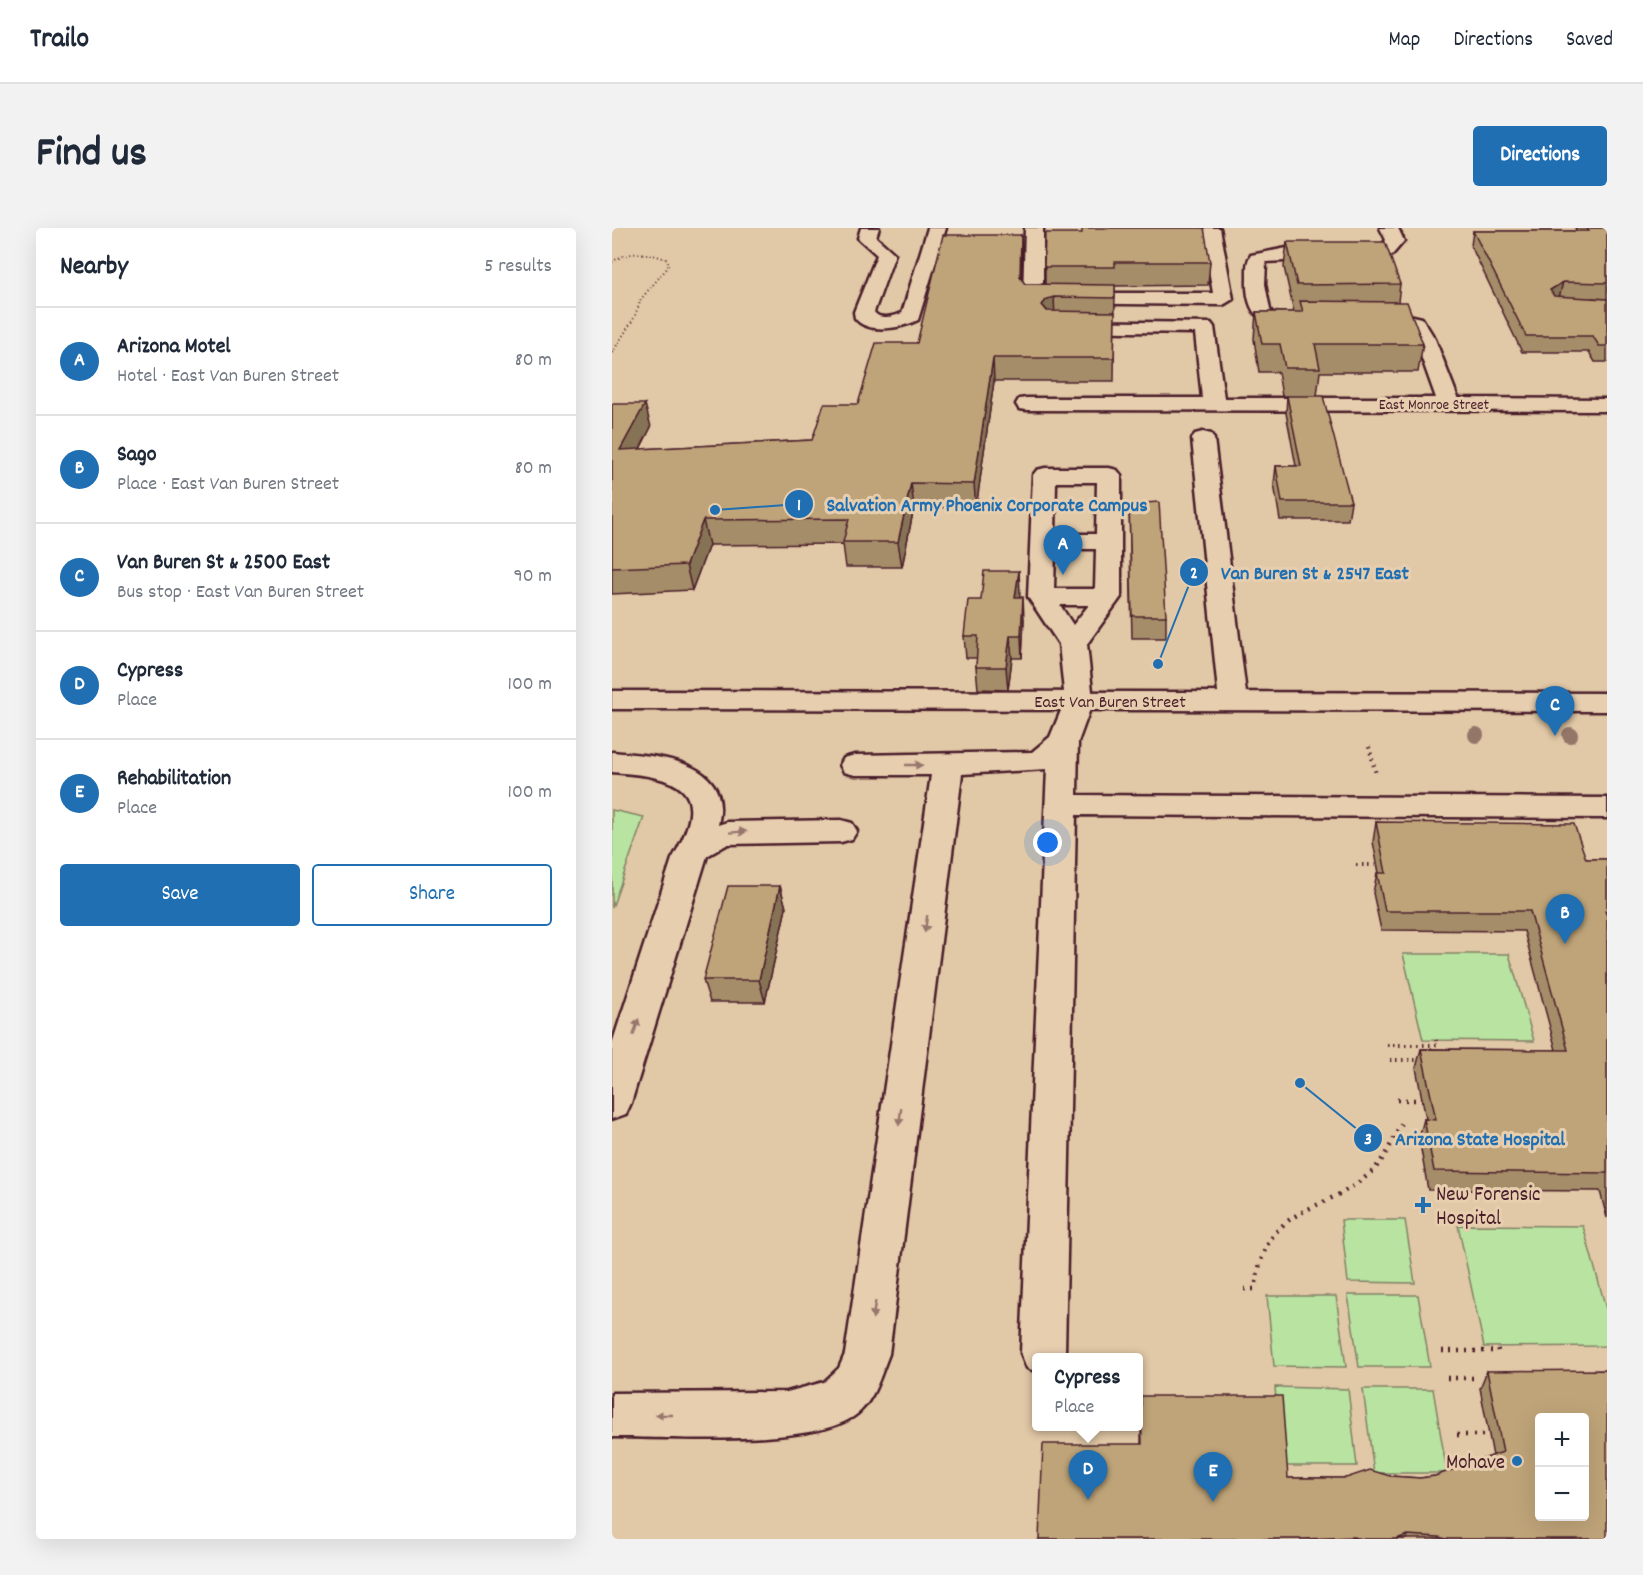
<!DOCTYPE html>
<meta charset="utf-8">
<style>
:root{--surface:#fff;--page:#f2f2f3;--text:#1f2937;--muted:#747a83;--line:#e0e1e3;--accent:#1f6fb2}
body{margin:0;font-family:Dekko,sans-serif;background:var(--page);color:var(--text)}
.controls{position:absolute;right:18px;bottom:18px;display:grid;overflow:hidden;border-radius:6px;box-shadow:0 6px 24px #0002}
.controls button{width:54px;height:54px;display:grid;place-items:center;padding:0;border:0;border-bottom:2px solid var(--line);background:var(--surface);color:var(--text);font:30px sans-serif}
.you{position:absolute;left:436px;top:615px;width:21px;height:21px;margin:-15px;border:4px solid #fff;border-radius:50%;background:#1a73e8;box-shadow:0 0 0 9px #1a73e833}
.badge{display:grid;place-items:center;width:39px;height:39px;border-radius:50%;background:var(--accent);color:#fff;font-size:20px;font-weight:700}
.pin{position:absolute;translate:-50% -50px;filter:drop-shadow(0 2px 3px #0008)}
.pin::after{content:'';position:absolute;top:32px;width:21px;height:18px;background:inherit;clip-path:polygon(0 0,100% 0,50% 100%)}
.popup{position:absolute;left:420px;top:1125px;width:111px;height:78px;box-sizing:border-box;display:grid;place-content:center;border-radius:6px;background:var(--surface);filter:drop-shadow(0 2px 4px #0005);font-size:20px;white-space:nowrap;color:var(--muted)}
.popup b{font-size:22px;color:var(--text)}
.popup::after{content:'';position:absolute;left:50%;top:100%;margin-left:-12px;border:12px solid transparent;border-top-color:var(--surface)}
.list{margin:0;padding:0;list-style:none}
h2{display:flex;justify-content:space-between;align-items:center;height:78px;margin:0;padding:0 24px;font-size:26px}
h2 small{font-size:20px;font-weight:400;color:var(--muted)}
.list li{display:grid;grid-template-columns:39px 1fr auto;gap:18px;align-items:center;box-sizing:border-box;height:108px;padding:0 24px;border-top:2px solid var(--line)}
.list b{display:block;font-size:22px;white-space:nowrap}
.list p{margin:0;font-size:20px;white-space:nowrap;color:var(--muted)}
.list em{font-size:20px;font-style:normal;color:var(--muted)}
.actions{display:flex;gap:12px;padding:18px 24px}
.actions a{flex:1;padding:14px 0;border:2px solid var(--accent);border-radius:6px;text-align:center;font-size:21px;color:var(--accent)}
.actions .main{background:var(--accent);color:#fff}
.map{position:relative;flex:none;width:995px;height:1311px;overflow:hidden;border-radius:6px}
header{display:flex;align-items:center;gap:36px;box-sizing:border-box;height:84px;padding:0 30px;background:var(--surface);border-bottom:2px solid var(--line)}
header strong{font-size:28px}
nav{display:flex;gap:33px;margin-inline-start:auto;font-size:21px}
.intro{display:flex;align-items:center;justify-content:space-between;box-sizing:border-box;height:144px;padding:0 36px}
h1{margin:0;font-size:42px}
.button{padding:15px 27px;border-radius:6px;background:var(--accent);color:#fff;font-size:21px;font-weight:700}
main{display:flex;gap:36px;padding:0 36px}
aside{flex:1;background:var(--surface);border-radius:6px;box-shadow:0 6px 24px #0002}
.map>svg:first-child{display:block}
.green{fill:#b8e3a0;stroke:#818166;stroke-width:1.5}
.lines{fill:none;stroke-linecap:round;stroke-linejoin:round}
.minor-casing{stroke:#4a1f2b;stroke-width:5}
.major-casing{stroke:#4a1f2b;stroke-width:5}
.path-far2{stroke:#4a1f2b;stroke-width:2;stroke-dasharray:1 3;stroke-linecap:butt}
.path-far1{stroke:#4a1f2b;stroke-width:4;stroke-dasharray:1.5 4.5;stroke-linecap:butt}
.path{stroke:#4a1f2b;stroke-width:4.5;stroke-dasharray:2 6;stroke-linecap:butt}
.minor{fill:#e7ceaf;fill-rule:evenodd}
.major{fill:#e7ceaf;fill-rule:evenodd}
.tree{fill:#947669}
.wall{fill:#a48d68;stroke:#4a1f2b;stroke-width:1.5}
.shaded-wall{fill:#867355;stroke:#4a1f2b;stroke-width:1.5}
.building{fill:#bfa479;stroke:#4a1f2b;stroke-width:1.5;fill-rule:evenodd}
.oneway{fill:#98766d}
.poi-dot{fill:#1f6fb2;stroke:#e7ceaf;stroke-width:2}
.labels{text-anchor:middle;stroke-width:6;stroke-linejoin:round;paint-order:stroke}
.far-street-label{font-size:15px;fill:#4a1f2b;stroke:#e7ceaf}
.street-label{font-size:18px;fill:#4a1f2b;stroke:#e7ceaf}
.near-poi-label{font-size:21px;fill:#4a1f2b;stroke:#e7ceaf;text-anchor:start}
.leader{fill:none;stroke:#1f6fb2;stroke-width:2}
.callout-dot{fill:#1f6fb2;stroke:#e7ceaf;stroke-width:2}
.mark-label{font-size:18px;text-anchor:middle;font-weight:bold;fill:#fff}
.callout-label{font-size:20px;text-anchor:middle;font-weight:bold;fill:#1f6fb2;stroke:#e7ceaf;stroke-width:6;stroke-linejoin:round;paint-order:stroke}
</style>
<header>
<strong>Trailo</strong>
<nav><a>Map</a><a>Directions</a><a>Saved</a></nav>
</header>
<div class="intro"><h1>Find us</h1><a class="button">Directions</a></div>
<main>
<aside>
<h2>Nearby<small>5 results</small></h2>
<ul class="list">
<li><span class="badge">A</span><div><b>Arizona Motel</b><p>Hotel · East Van Buren Street</p></div><em>80 m</em></li>
<li><span class="badge">B</span><div><b>Sago</b><p>Place · East Van Buren Street</p></div><em>80 m</em></li>
<li><span class="badge">C</span><div><b>Van Buren St &amp; 2500 East</b><p>Bus stop · East Van Buren Street</p></div><em>90 m</em></li>
<li><span class="badge">D</span><div><b>Cypress</b><p>Place</p></div><em>100 m</em></li>
<li><span class="badge">E</span><div><b>Rehabilitation</b><p>Place</p></div><em>100 m</em></li>
</ul>
<div class="actions"><a class="main">Save</a><a>Share</a></div>
</aside>
<div class="map">
<svg width="995" height="1311" viewBox="0 0 995 1311">
<rect width="100%" height="100%" fill="#e1c8a6"/>
<filter id="ink" filterUnits="userSpaceOnUse"><feTurbulence type="fractalNoise" baseFrequency=".0167" numOctaves="2"/><feDisplacementMap in="SourceGraphic" scale="12" xChannelSelector="R" yChannelSelector="G"/><feConvolveMatrix kernelMatrix="1 2 1 2 8 2 1 2 1" color-interpolation-filters="sRGB"/></filter>
<g filter="url(#ink)">
<!-- green -->
<g class="green">
<polygon points="0,582 32,589 0,680"/>
<polygon points="791,726 897,726 922,813 811,812"/>
<polygon points="729,992 793,992 803,1055 736,1054"/>
<polygon points="846,997 971,998 995,1084 995,1118 872,1119"/>
<polygon points="736,1067 806,1067 818,1139 747,1139"/>
<polygon points="655,1068 724,1068 734,1139 662,1138"/>
<polygon points="663,1159 736,1161 745,1238 670,1238"/>
<polygon points="751,1161 821,1161 835,1245 762,1245"/>
</g>
<g class="lines">
<!-- minor casing -->
<g class="minor-casing">
<g id="minor">
<path d="M249,0H267L264,9L283,26L262,84C267,92 282,89 290,85L316,0H334L306,92C290,100 256,107 243,90L242,84L265,27L246,10Z"/>
<polygon points="413,0 431,0 431,65 601,65 590,0 608,0 621,71 611,77 414,75 411,71"/>
<path d="M768,0H786L792,13L780,27L654,34L653,56L658,82L661,85L698,88L701,92L698,96C658,106 633,93 635,50C635,42 634,34 639,27L675,20L769,18L774,12Z"/>
<polygon points="757,85 788,85 810,90 823,111 846,170 995,171 995,183 415,182 407,181 404,176 407,171 415,170 590,170 583,105 451,103 448,99 451,95 458,93 599,95 602,99 612,170 824,170 803,111 796,98 750,95 747,91 750,87"/>
<polygon points="591,204 599,206 602,211 635,473 631,479 621,482 611,479 607,473 580,211 583,206"/>
<path d="M433,240H497L505,242L509,247V369L475,416L481,473L466,514L465,567L995,570V590L464,587L453,1125L451,1130H425V1144L415,1140L409,1125L435,541L350,546L277,1126C268,1148 262,1175 241,1189C195,1219 57,1209 0,1209V1165L175,1164L212,1154L227,1140L233,1126L319,547H243L232,544L228,537L232,530L243,527L420,524L438,509L453,473L447,416L416,369L421,247L425,242ZM444,254H485L484,306H443ZM443,321H484L483,361H442ZM448,377H477L461,397Z"/>
<path d="M0,524C44,528 122,531 106,597L115,594L229,592L240,595L245,603L240,611L229,614L116,616L95,628L19,875L14,886L0,891V816L60,631C103,558 65,549 0,544Z"/>
</g>
</g>
<!-- major casing -->
<g class="major-casing">
<polygon id="major" points="0,463 995,465 995,483 0,481"/>
</g>
<!-- path-far2 -->
<path class="path-far2" d="M0,34C17,22 37,24 56,32V39L29,71L22,90L0,125"/>
<!-- path-far1 -->
<g class="path-far1">
<polyline points="757,519 764,546"/>
<polyline points="744,637 765,637"/>
<polyline points="775,817 825,817 824,812"/>
<polyline points="778,832 810,832"/>
</g>
<!-- path -->
<g class="path">
<polyline points="785,872 811,872"/>
<path d="M644,1055C656,974 707,989 757,946C773,933 780,912 790,895"/>
<polyline points="632,1061 645,1061"/>
<polyline points="830,1123 886,1123 885,1118"/>
<polyline points="835,1150 867,1150"/>
<polyline points="845,1207 877,1207"/>
</g>
<!-- minor -->
<use href="#minor" class="minor"/>
<!-- major -->
<use href="#major" class="major"/>
</g>
<!-- trees -->
<g class="tree">
<circle cx="864" cy="507" r="8"/>
<circle cx="958" cy="507" r="8"/>
</g>
<!-- wall -->
<g class="wall">
<polygon points="963,0 995,0 995,71 979,70 995,71 995,134 983,134 977,124 910,124 859,18 861,3 965,3"/>
<polygon points="433,5 598,34 596,57 503,58 502,153 382,153 364,280 302,279 290,339 234,339 231,316 97,317 80,362 0,366 0,176 39,199 28,221 200,212 246,176 409,7 410,28 409,51 413,56 433,56"/>
<polygon points="675,14 788,56 786,74 811,116 806,144 708,144 705,168 739,274 736,292 668,292 662,256 664,238 684,238 674,185 675,168 670,168 666,144 647,144 642,111 644,84 682,84 672,39"/>
<polygon points="517,276 554,388 554,410 520,410"/>
<polygon points="407,343 407,369 412,391 410,430 400,430 396,462 366,461 364,439 365,430 354,430 352,408 369,372"/>
<polygon points="764,594 974,631 995,631 995,990 988,963 816,962 807,910 812,891 814,891 804,840 809,821 944,822 912,703 769,702 761,665 765,645 767,645 761,614"/>
<polygon points="168,658 174,680 153,774 98,774 91,752"/>
<polygon points="875,1143 995,1311 427,1311 529,1216 529,1168 676,1250 734,1250 778,1248 808,1250 823,1248 881,1228 868,1160"/>
</g>
<!-- shaded-wall -->
<g class="shaded-wall">
<polygon points="409,7 410,28 409,71 408,49"/>
<polygon points="951,54 947,70 935,78 938,62"/>
<polygon points="442,69 443,91 430,77 435,71"/>
<polygon points="381,130 382,153 364,280 362,256"/>
<polygon points="33,176 39,199 15,246 8,222"/>
<polygon points="299,255 302,279 290,339 286,314"/>
<polygon points="91,292 97,317 80,362 74,337"/>
<polygon points="407,343 408,365 405,391 403,369"/>
<polygon points="411,369 412,391 410,430 409,408"/>
<polygon points="398,408 400,430 396,462 394,439"/>
<polygon points="168,658 174,680 153,774 147,752"/>
<polygon points="796,1307 795,1311 784,1311"/>
</g>
<!-- building -->
<g class="building">
<polygon points="470,0 592,0 598,34 503,34 503,39 432,39 433,5 470,5"/>
<polygon points="975,0 995,0 995,55 951,54 938,62 942,68 995,71 995,118 987,118 981,108 914,108 861,3 977,3"/>
<polygon points="331,7 409,7 408,49 413,56 503,57 503,70 442,69 435,71 430,77 435,83 503,84 502,130 381,130 362,256 299,255 286,314 231,314 237,291 91,292 74,337 0,340 0,176 33,176 8,222 200,212 212,176 246,176 264,115 305,115"/>
<polygon points="675,14 773,14 788,56 685,57"/>
<polygon points="688,73 795,74 811,116 703,116 708,140 673,140 668,116 650,116 644,84 691,84"/>
<polygon points="675,168 711,168 739,274 670,274 664,238 689,238"/>
<polygon points="547,274 554,388 520,388 517,276"/>
<polygon points="372,343 407,343 403,369 411,369 409,408 398,408 394,439 364,439 366,408 352,408 356,372 369,372"/>
<polygon points="764,594 962,596 974,631 995,631 995,683 993,683 995,688 995,945 822,943 812,891 824,892 809,821 956,822 918,683 773,683 765,645 774,645"/>
<polygon points="116,658 168,658 147,752 91,752"/>
<path d="M995,1142V1311H834L827,1309L796,1307L784,1311H751L741,1309L692,1311H427L431,1216H530L529,1168H670L676,1250H734L758,1242L778,1248L808,1250L823,1248L891,1224L875,1143ZM927,1190H972V1288H927Z"/>
</g>
<!-- one-way arrows -->
<defs><path id="oneway-solid" d="M-6-.8H1V-3.2L6.5 0L1 3.2V.8H-6Z" transform="scale(1.5)"/></defs>
<g class="oneway">
<use href="#oneway-solid" transform="translate(302 537)"/>
<use href="#oneway-solid" transform="translate(126 604) rotate(-4)"/>
<use href="#oneway-solid" transform="translate(314 696) rotate(98)"/>
<use href="#oneway-solid" transform="translate(24 799) rotate(-73)"/>
<use href="#oneway-solid" transform="translate(288 889) rotate(98)"/>
<use href="#oneway-solid" transform="translate(262 1082) rotate(99)"/>
<use href="#oneway-solid" transform="translate(52 1187) rotate(-180)"/>
</g>
</g>
<!-- markers -->
<g class="poi-dot">
<path d="M808 968h6v6h6v6h-6v6h-6v-6h-6v-6h6z"/>
<circle cx="905" cy="1233" r="6"/>
</g>
<g class="labels">
<!-- far-street labels -->
<g class="far-street-label">
<text x="822" y="181">East Monroe Street</text>
</g>
<!-- street labels -->
<g class="street-label">
<text x="498" y="479">East Van Buren Street</text>
</g>
<!-- near-poi labels -->
<g class="near-poi-label">
<text x="824" y="972">New Forensic<tspan x="824" dy="24">Hospital</tspan></text>
<text x="893" y="1240" text-anchor="end">Mohave</text>
</g>
</g>
<!-- callouts -->
<path class="leader" d="M103 282L187 276M546 436L582 344M688 855L756 910"/>
<g class="callout-dot">
<circle cx="103" cy="282" r="6"/>
<circle cx="546" cy="436" r="6"/>
<circle cx="688" cy="855" r="6"/>
<circle cx="187" cy="276" r="15"/>
<circle cx="582" cy="344" r="15"/>
<circle cx="756" cy="910" r="15"/>
</g>
<g class="mark-label">
<text x="187" y="282">1</text>
<text x="582" y="350">2</text>
<text x="756" y="916">3</text>
</g>
<g class="callout-label">
<text x="375" y="283">Salvation Army Phoenix Corporate Campus</text>
<text x="703" y="351">Van Buren St &amp; 2547 East</text>
<text x="868" y="917">Arizona State Hospital</text>
</g>
</svg>
<div class="controls">
<button>+</button>
<button>−</button>
</div>
<div class="you"></div>
<div class="pin badge" style="left:451px;top:347px">A</div>
<div class="pin badge" style="left:953px;top:716px">B</div>
<div class="pin badge" style="left:943px;top:508px">C</div>
<div class="pin badge" style="left:476px;top:1272px">D</div>
<div class="popup"><b>Cypress</b>Place</div>
<div class="pin badge" style="left:601px;top:1274px">E</div>
</div>
</main>
